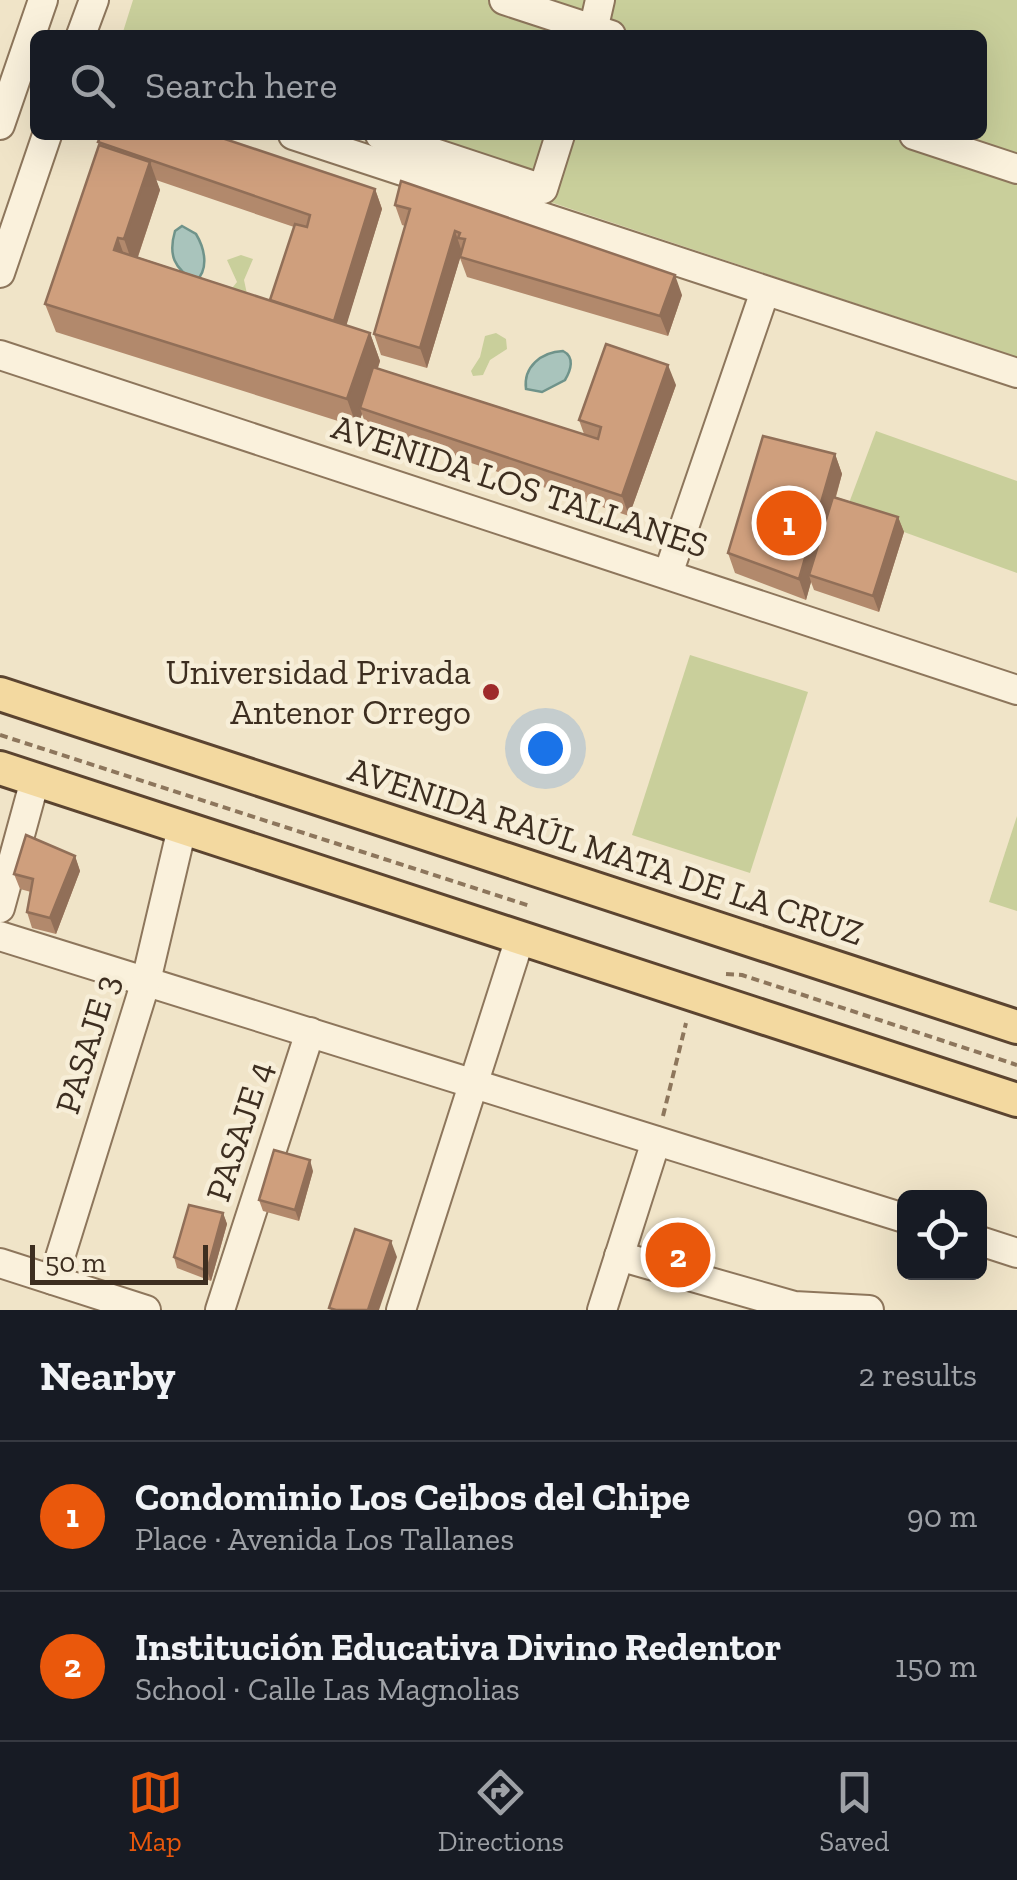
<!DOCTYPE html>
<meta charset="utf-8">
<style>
:root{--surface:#171b24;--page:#20242c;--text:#f1f3f6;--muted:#9ea1a6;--line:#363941;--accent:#ea580c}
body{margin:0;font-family:"Zilla Slab",serif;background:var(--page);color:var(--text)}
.controls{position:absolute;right:30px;bottom:30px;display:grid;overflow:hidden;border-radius:15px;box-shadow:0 10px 40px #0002}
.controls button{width:90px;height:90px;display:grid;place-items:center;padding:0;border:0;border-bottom:2px solid var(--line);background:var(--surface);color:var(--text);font:50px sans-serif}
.scale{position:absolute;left:30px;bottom:25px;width:178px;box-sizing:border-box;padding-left:10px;border:5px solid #3d2e20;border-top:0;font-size:28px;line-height:35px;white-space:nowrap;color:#3d2e20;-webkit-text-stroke:8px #f7eed8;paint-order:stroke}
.you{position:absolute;left:545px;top:748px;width:35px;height:35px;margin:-25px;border:8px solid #fff;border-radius:50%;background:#1a73e8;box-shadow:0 0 0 15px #1a73e833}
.badge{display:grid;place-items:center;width:65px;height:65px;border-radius:50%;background:var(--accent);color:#fff;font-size:32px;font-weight:700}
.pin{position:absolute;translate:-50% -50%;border:5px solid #fff;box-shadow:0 2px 10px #0006}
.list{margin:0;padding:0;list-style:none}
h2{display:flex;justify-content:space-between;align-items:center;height:130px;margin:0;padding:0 40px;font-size:42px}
h2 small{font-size:32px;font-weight:400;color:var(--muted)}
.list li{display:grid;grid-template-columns:65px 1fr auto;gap:30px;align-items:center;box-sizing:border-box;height:150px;padding:0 40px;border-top:2px solid var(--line)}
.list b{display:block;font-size:38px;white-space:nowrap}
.list p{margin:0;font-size:32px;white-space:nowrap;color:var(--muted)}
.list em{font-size:32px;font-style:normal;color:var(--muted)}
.icon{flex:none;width:55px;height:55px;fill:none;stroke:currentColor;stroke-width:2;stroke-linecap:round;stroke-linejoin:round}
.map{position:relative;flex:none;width:1017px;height:1310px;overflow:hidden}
.search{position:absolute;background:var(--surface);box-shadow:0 10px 40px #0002;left:30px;right:30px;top:30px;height:110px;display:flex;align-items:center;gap:25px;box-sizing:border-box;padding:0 35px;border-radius:15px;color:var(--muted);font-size:38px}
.sheet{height:430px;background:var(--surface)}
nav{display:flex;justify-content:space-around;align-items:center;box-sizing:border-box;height:140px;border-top:2px solid var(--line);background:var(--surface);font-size:28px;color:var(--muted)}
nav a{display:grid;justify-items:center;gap:5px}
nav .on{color:var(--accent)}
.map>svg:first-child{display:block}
.green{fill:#c9cf9b}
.water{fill:#a9c4bc;stroke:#6f938a;stroke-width:2.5}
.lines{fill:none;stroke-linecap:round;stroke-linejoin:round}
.minor-casing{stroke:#8d765c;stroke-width:32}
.major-casing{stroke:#5b4430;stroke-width:38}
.path{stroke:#8d765c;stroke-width:4;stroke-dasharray:8 5;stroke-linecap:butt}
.minor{stroke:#faf1dc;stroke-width:28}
.major{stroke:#f3d9a0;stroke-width:32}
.wall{fill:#b2896c;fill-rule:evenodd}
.shaded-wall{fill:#916f58}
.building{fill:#cf9f7d;stroke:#916f58;stroke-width:2.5}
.poi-dot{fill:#9e2a2b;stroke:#f7eed8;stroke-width:4}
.labels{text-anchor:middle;stroke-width:9;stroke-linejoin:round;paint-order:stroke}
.street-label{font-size:35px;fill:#3d2e20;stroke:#f7eed8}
.poi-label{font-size:35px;fill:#3d2e20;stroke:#f7eed8;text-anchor:end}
</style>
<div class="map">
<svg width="1017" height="1310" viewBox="0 0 1017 1310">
<rect width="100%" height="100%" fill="#f0e4c8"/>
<!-- green -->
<g class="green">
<polygon points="133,0 1017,0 1017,357 348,135 982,135 982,35 122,35"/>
<polygon points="241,255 253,259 244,280 247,294 229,292 237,282 227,260"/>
<polygon points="496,333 506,339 507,349 490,360 483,375 473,376 471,371 480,357 485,336"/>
<polygon points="876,431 1017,481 1017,573 846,511"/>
<polygon points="690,655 808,692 750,873 632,835"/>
<polygon points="1017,816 1017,911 989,902"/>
</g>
<!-- water -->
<g class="water">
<path d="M182,226L196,234C205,249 209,269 196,281C174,269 168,255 175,231Z"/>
<path d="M563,351C575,357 571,370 565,380L542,392L526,389C523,367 541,352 563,351Z"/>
</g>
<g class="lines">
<!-- minor casing -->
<g class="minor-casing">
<g id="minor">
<polyline points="504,0 611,35"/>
<polyline points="81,35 94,0"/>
<polyline points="592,35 600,0"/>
<polyline points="0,125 43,0"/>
<polyline points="293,135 1017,373"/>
<polyline points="380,135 543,189 560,135"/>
<polyline points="914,135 1017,169"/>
<polyline points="0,273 47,135"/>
<polyline points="0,355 1017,690"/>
<polyline points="668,574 765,291"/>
<polyline points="0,908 35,780"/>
<polyline points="0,936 904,1218"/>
<polyline points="980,1241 1017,1253"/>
<polyline points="619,1256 794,1306 869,1310"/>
<polyline points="0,1263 146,1310"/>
<polyline points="53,1280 146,981 182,828"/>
<polyline points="220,1310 310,1032"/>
<polyline points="401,1310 520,938"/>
<polyline points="602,1310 656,1141"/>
</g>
</g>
<!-- major casing -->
<g class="major-casing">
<g id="major">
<polyline points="0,694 1017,1027"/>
<polyline points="0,768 1017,1100"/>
</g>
</g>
<!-- path -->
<g class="path">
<polyline points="0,735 530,906"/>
<polyline points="726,974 742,975 1017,1065"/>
<polyline points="663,1116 686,1023"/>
</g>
<!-- minor -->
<use href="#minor" class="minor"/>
<!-- major -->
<use href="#major" class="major"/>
</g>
<!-- wall -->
<g class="wall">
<path d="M98,142L375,189L382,209L346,325L370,333L380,361L378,368L584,434L579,420L676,385L629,516L367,428L362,414L357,427L56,332L45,304L99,145ZM156,180L294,227L270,300L138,257L160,190Z"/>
<polygon points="395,205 682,295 668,336 467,277 460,258 427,368 381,355 374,334 405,226 402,225"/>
<polygon points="835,454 842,474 836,497 898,517 904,532 879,612 814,590 811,582 806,600 735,573 728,553"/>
<polygon points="75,856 80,871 56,934 32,928 27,912 31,892 20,889 14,874"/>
<polygon points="313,1171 299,1221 263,1211 259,1200"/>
<polygon points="223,1213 227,1224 211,1281 177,1268 174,1257"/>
</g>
<!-- shaded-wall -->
<g class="shaded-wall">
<polygon points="150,162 160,190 134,268 124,239"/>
<polygon points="375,189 382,209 341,343 334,323"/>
<polygon points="455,231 462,252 427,368 420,348"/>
<polygon points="118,238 128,266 114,250"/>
<polygon points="675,275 682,295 668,336 660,316"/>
<polygon points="370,333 380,361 364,409 360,408 362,414 357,427 347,399"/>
<polygon points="668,365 676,385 629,516 622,496"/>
<polygon points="835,454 842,474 813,576 809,575 811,582 806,600 799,579"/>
<polygon points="898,517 904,532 879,612 873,596"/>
<polygon points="75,856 80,871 56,934 50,918"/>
<polygon points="310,1160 313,1171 299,1221 295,1210"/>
<polygon points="223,1213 227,1224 211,1281 207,1271"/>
<polygon points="391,1241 397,1257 379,1310 368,1310"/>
</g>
<!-- building -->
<g class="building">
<polygon points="101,135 213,135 375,189 334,321 270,300 295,224 307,227 310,215 98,142"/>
<polygon points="99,145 150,162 124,239 118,238 114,250 370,333 347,399 45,304"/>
<polygon points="401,181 675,275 660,316 460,257 465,239 458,238 460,233 455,231 420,348 374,334 410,209 395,205"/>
<polygon points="606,344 668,365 622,496 360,408 373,367 598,439 601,427 579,420"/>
<polygon points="763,436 835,454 799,579 728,553"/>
<polygon points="833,497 898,517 873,596 809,575"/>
<polygon points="26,835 75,856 50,918 27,912 33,879 14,874"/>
<polygon points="274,1150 310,1160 295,1210 259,1200"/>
<polygon points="189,1205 223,1213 207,1271 174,1257"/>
<polygon points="355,1229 391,1241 368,1310 336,1310 329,1308"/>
</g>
<!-- markers -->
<circle class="poi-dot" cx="491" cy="692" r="10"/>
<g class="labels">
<!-- street labels -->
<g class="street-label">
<text transform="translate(520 486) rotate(18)" y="12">AVENIDA LOS TALLANES</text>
<text transform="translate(606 851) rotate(18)" y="12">AVENIDA RAÚL MATA DE LA CRUZ</text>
<text transform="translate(87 1044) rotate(-73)" y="12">PASAJE 3</text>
<text transform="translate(239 1131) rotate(-72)" y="12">PASAJE 4</text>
</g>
<!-- poi labels -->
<g class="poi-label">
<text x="471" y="684">Universidad Privada<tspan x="471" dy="40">Antenor Orrego</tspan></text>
</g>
</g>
</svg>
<div class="controls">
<button><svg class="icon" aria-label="locate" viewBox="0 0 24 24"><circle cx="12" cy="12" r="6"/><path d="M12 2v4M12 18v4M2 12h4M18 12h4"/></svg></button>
</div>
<div class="scale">50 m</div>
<div class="you"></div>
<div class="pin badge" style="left:789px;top:523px">1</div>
<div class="pin badge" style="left:678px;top:1255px">2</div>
<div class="search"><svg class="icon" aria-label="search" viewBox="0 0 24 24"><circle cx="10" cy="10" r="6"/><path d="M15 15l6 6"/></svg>Search here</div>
</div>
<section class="sheet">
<h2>Nearby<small>2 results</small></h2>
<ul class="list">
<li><span class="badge">1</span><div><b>Condominio Los Ceibos del Chipe</b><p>Place · Avenida Los Tallanes</p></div><em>90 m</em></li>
<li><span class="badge">2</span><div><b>Institución Educativa Divino Redentor</b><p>School · Calle Las Magnolias</p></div><em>150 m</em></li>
</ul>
</section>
<nav>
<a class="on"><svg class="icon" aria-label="map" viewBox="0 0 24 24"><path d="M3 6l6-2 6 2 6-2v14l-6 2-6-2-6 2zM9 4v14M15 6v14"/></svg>Map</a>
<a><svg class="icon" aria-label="directions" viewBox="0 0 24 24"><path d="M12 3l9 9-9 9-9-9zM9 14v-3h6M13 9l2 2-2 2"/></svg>Directions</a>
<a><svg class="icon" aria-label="saved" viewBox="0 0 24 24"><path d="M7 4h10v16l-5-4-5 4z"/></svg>Saved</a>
</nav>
